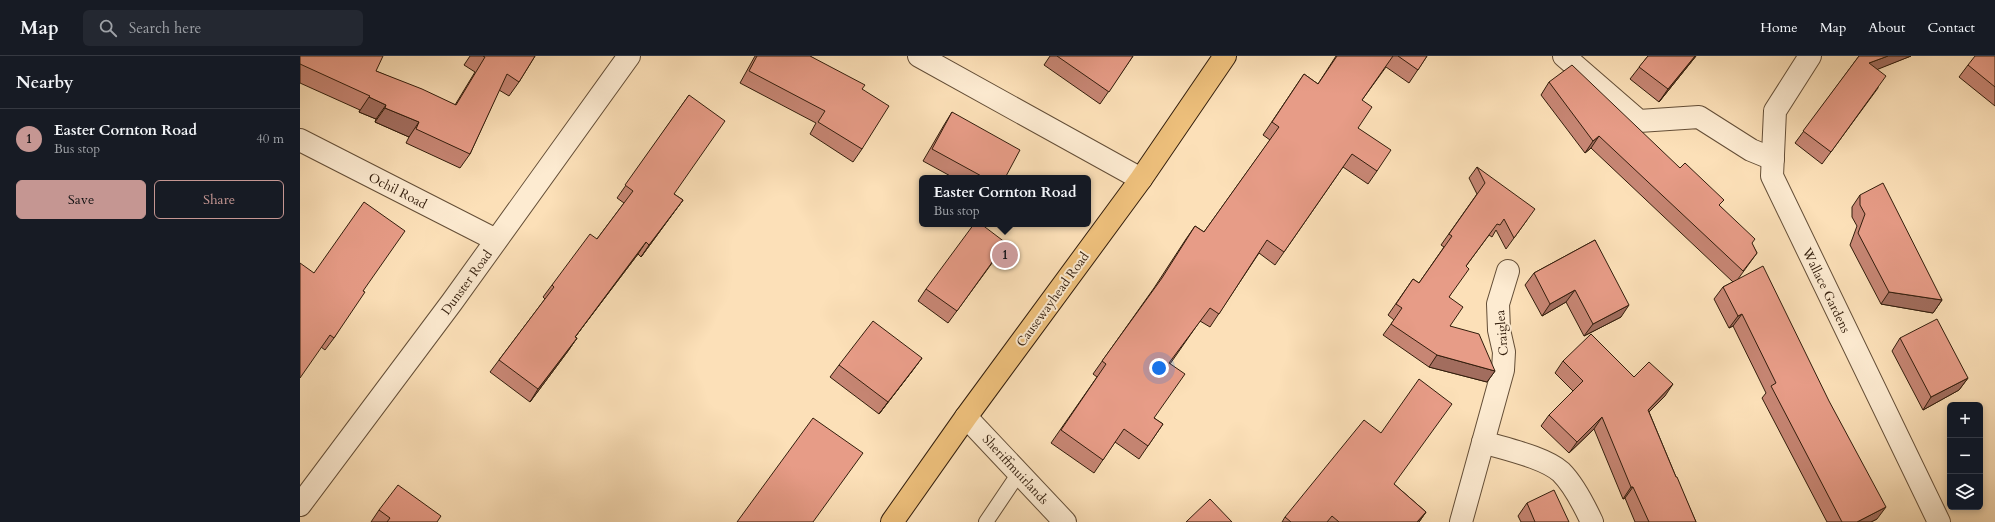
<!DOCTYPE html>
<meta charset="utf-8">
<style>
:root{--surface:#171b24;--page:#242831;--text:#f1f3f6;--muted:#9ea1a6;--line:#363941;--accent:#c59692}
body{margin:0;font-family:Cardo,serif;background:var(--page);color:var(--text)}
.controls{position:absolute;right:12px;bottom:12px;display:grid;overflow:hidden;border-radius:6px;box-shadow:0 2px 6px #0003}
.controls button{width:36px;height:36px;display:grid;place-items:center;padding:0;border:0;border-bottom:1px solid var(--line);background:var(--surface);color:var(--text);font:20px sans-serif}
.you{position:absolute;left:859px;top:312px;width:14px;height:14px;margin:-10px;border:3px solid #fff;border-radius:50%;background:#1a73e8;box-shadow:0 0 0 6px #1a73e833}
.badge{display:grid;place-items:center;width:26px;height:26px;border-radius:50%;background:var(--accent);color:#111;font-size:13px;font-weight:700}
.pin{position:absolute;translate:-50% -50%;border:2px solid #fff;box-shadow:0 1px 4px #0006}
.popup{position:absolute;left:619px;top:119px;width:172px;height:52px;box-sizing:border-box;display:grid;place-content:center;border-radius:6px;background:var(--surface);filter:drop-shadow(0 1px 3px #0005);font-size:13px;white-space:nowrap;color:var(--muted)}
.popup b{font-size:15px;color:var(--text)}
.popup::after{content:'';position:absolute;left:50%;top:100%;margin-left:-8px;border:8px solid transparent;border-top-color:var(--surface)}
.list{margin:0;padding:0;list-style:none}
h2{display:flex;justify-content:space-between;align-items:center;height:52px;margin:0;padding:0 16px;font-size:17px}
h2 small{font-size:13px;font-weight:400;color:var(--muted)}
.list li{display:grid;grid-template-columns:26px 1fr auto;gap:12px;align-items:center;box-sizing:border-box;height:60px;padding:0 16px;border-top:1px solid var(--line)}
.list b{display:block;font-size:15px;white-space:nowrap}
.list p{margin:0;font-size:13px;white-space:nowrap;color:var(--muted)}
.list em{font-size:13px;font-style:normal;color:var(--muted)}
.actions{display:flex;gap:8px;padding:12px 16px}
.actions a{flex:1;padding:9px 0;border:1px solid var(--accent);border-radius:6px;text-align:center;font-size:14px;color:var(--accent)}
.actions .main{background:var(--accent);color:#111}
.icon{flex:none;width:22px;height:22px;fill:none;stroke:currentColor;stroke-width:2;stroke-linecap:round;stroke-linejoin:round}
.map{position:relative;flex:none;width:1695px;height:466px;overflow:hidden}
header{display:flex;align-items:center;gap:24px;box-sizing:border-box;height:56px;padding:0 20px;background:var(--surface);border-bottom:1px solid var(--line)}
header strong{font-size:19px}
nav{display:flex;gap:22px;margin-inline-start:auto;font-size:14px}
.search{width:280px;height:36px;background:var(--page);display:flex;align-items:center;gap:10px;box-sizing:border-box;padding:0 14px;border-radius:6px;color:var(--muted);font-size:15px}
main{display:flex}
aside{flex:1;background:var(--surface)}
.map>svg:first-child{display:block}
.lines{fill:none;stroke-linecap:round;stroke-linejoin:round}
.lane-casing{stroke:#644e37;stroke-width:16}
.street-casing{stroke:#644e37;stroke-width:24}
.primary-casing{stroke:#321d0c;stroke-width:24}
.lane{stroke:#fdebd1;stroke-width:14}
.street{stroke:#fdebd1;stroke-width:22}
.primary{stroke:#eec07c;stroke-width:22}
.wall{fill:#c78674;stroke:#321d0c}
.shaded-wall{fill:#a26d5e;stroke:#321d0c}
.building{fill:#e79c87;stroke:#321d0c}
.labels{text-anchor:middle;stroke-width:4;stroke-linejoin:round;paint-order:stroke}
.street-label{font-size:13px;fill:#321d0c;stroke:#fdebd1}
</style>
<header>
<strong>Map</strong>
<div class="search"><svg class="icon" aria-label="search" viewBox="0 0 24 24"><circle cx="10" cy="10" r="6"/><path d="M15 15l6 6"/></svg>Search here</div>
<nav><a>Home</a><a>Map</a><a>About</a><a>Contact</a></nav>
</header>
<main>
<aside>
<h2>Nearby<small></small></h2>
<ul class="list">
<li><span class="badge">1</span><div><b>Easter Cornton Road</b><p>Bus stop</p></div><em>40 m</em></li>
</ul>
<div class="actions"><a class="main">Save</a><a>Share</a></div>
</aside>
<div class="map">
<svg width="1695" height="466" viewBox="0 0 1695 466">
<rect width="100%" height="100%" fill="#fce0b8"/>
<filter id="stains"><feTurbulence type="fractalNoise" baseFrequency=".005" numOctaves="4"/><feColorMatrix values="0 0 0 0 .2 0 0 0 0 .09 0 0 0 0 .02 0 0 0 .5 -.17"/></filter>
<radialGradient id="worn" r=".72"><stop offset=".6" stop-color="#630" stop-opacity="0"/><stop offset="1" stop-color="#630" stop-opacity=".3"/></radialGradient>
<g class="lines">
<!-- lane casing -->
<g class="lane-casing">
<polyline id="lane" points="686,466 719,417"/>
</g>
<!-- street casing -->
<g class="street-casing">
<g id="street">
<polyline points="619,0 841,123"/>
<polyline points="1264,0 1339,65 1399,61 1451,94 1473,103"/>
<polyline points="1510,0 1475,55 1472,120 1639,466"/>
<polyline points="0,84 196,184"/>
<polyline points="666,361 765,466"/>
<path d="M1183,386C1205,393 1244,401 1261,416C1273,428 1285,451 1292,466"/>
<polyline points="0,449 152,246 329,0"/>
<polyline points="1161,466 1203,314 1204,296 1199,274 1198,248 1208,215"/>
</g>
</g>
<!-- primary casing -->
<g class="primary-casing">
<polyline id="primary" points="592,466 666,361 841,123 925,0"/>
</g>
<!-- lane -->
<use href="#lane" class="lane"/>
<!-- street -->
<use href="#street" class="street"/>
<!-- primary -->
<use href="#primary" class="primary"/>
</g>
<!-- wall -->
<g class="wall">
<polygon points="0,0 76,15 155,49 175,16 164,9 170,0 235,0 219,26 209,40 199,34 170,98 160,112 106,87 109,81 75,66 76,63 59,56 60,54 0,27"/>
<polygon points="455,0 510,0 562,33 562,93 553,106 510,78 516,67 440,27"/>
<polygon points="750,0 833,0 800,48 744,9"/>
<polygon points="1036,0 1127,0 1109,27 1086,11 1062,44 1058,72 1077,115 1068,128 1043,111 975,209 959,197 910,271 900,265 870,308 854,362 863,368 839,403 815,386 794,417 751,387 797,321 793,318 854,232 886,183 895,170 904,176 970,84 963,79 1004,18 1018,28"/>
<polygon points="1348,0 1396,0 1359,46 1330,23"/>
<polygon points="1559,0 1611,0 1577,13 1578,32 1522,108 1495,87"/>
<polygon points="1695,0 1695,50 1659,21 1668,9"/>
<polygon points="1249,26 1420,150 1452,188 1457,197 1438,223 1577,463 1571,466 1527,466 1462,342 1466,337 1433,270 1429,272 1414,243 1423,231 1433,226 1291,92 1285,97 1241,39"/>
<polygon points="389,39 374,138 383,144 341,201 338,198 275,281 277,282 268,295 230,346 190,316 199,304 245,243 243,241 252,229 297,183 324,147 317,142"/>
<polygon points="652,56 705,122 654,122 623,105 644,69"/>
<polygon points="1177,111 1227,164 1206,193 1196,174 1192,181 1189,179 1166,210 1149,241 1150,270 1195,315 1187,326 1129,311 1083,279 1094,264 1088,259 1113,223 1119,227 1144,191 1141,189 1177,138 1169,122"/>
<polygon points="1560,139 1642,244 1633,257 1581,248 1550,189 1557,170 1552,161 1552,151"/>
<polygon points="1295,184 1321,261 1284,280 1266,246 1242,260 1225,229 1234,217"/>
<polygon points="698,199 648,267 618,245 626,233"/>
<polygon points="14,217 63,235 34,282 25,294 21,291"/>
<polygon points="1600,282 1668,322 1659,334 1623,354 1592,295"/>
<polygon points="1263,305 1334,321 1365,340 1349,356 1376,421 1396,466 1335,466 1325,442 1323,443 1294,373 1269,397 1241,370 1249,359 1273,335 1255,317"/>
<polygon points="539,309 613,314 579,358 530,321"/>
<polygon points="1094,428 1126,456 1119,466 982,466 985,461"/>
<polygon points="1227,447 1269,466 1221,466 1218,460"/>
<polygon points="79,454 137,466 71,466"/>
</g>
<!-- shaded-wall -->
<g class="shaded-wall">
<polygon points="1395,0 1396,0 1359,46 1368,33"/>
<polygon points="1588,0 1611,0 1561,20 1569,7"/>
<polygon points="69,41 86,49 76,63 59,56"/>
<polygon points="85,52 119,66 109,81 75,66"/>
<polygon points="1299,80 1291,92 1285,97 1293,85"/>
<polygon points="383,144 374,156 341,201 349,189"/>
<polygon points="346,186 338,198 266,293 275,281"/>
<polygon points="1275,234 1266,246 1242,260 1250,248"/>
<polygon points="1589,236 1642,244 1633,257 1581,248"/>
<polygon points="1329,249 1321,261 1284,280 1293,268"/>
<polygon points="1442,258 1433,270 1429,272 1438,260"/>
<polygon points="277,282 268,295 230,346 238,333"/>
<polygon points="1137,299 1195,315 1187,326 1129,311"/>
<polygon points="622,302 613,314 579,358 588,346"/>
<polygon points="1668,322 1659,334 1623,354 1631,341"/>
<polygon points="1373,328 1365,340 1340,365 1348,354"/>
<polygon points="1302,361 1294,373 1269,397 1277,386"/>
<polygon points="1331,431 1333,431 1325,442 1323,443"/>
<polygon points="1586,451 1577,463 1571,466 1557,466"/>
<polygon points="1126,456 1119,466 1117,466"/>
</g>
<!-- building -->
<g class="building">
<polygon points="0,0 83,0 76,15 122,33 156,49 185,1 183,0 235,0 219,26 207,18 170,98 116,73 119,66 85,52 86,49 69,41 70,40 0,8"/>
<polygon points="457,0 510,0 565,29 562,33 589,50 562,93 518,66 525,55 449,15"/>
<polygon points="757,0 833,0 809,36"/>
<polygon points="1037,0 1093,0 1062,44 1072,51 1058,72 1091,94 1077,115 1052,98 984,196 967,184 919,258 910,252 869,307 885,318 854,362 863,368 848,390 824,373 803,404 761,374 806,308 802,305 862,222 895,170 904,176 979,71 972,66 1004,18 1018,28"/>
<polygon points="1098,0 1127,0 1118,14"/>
<polygon points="1348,0 1395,0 1368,33 1339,11"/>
<polygon points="1559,0 1588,0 1569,7 1586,20 1531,96 1503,75"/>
<polygon points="1675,0 1695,0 1695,31 1668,9"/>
<polygon points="1272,9 1380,112 1385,107 1424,144 1419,149 1455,183 1452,187 1457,197 1443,215 1299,80 1293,85 1249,26"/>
<polygon points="389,39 425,65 374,138 383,144 349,189 346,186 275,281 277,282 238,333 199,304 254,231 252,229 290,178 297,183 333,135 325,129"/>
<polygon points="652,56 720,94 705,122 685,122 632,93"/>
<polygon points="1177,111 1235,153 1214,182 1204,163 1200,169 1197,168 1166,210 1169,213 1149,241 1163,251 1150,270 1179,278 1195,315 1137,299 1091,268 1102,252 1096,248 1113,223 1119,227 1152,180 1149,178 1185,127"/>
<polygon points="1583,127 1642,244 1589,236 1558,177 1565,158 1560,149 1560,139"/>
<polygon points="64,146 105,175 63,235 65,236 34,282 30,279 0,322 0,207 14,217"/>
<polygon points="674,168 681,168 706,187 657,255 626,233"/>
<polygon points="1295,184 1329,249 1293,268 1275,234 1250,248 1234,217"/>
<polygon points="1463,210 1529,345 1586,451 1557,466 1542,466 1471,330 1476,327 1442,258 1438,260 1423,231"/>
<polygon points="1637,263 1668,322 1631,341 1600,282"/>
<polygon points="573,265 622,302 588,346 539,309"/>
<polygon points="1291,278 1334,321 1349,306 1373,328 1348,354 1376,421 1377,421 1396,466 1349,466 1333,431 1331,431 1302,361 1277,386 1249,359 1283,325 1263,305"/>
<polygon points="1119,323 1152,348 1094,428 1126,456 1117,466 1039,466 1032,460 1027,466 991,466 985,461 1064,364 1081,377"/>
<polygon points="513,362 563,397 513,466 437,466"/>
<polygon points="98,429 141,460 137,466 87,466 90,462 79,454"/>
<polygon points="1254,434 1269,466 1235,466 1227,447"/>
<polygon points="910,443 932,466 886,466"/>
</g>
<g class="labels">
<!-- street labels -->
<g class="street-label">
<text transform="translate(98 134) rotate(27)" y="5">Ochil Road</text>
<text transform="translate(166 226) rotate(-54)" y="5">Dunster Road</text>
<text transform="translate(1527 234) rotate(64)" y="5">Wallace Gardens</text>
<text transform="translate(752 243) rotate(-54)" y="5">Causewayhead Road</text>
<text transform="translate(1201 277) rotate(-95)" y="5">Craiglea</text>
<text transform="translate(716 413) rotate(47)" y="5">Sheriffmuirlands</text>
</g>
</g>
<rect width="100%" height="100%" filter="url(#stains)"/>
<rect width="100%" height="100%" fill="url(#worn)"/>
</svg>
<div class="controls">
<button>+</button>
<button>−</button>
<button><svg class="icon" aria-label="layers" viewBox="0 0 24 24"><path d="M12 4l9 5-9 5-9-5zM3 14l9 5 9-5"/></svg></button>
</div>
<div class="you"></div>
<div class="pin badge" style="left:705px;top:199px">1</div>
<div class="popup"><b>Easter Cornton Road</b>Bus stop</div>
</div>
</main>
